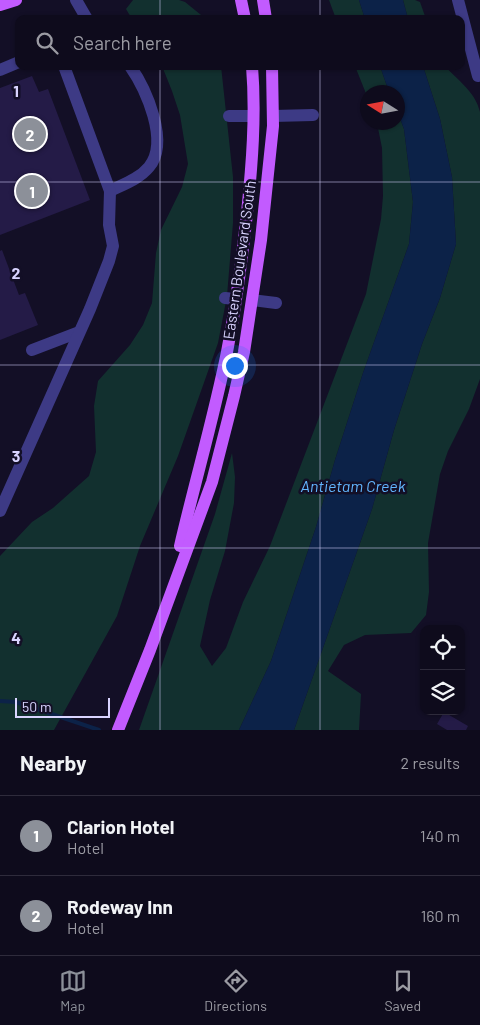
<!DOCTYPE html>
<style>
:root{--surface:#0e0b1c;--page:#1c1929;--text:#f1f3f6;--muted:#9b9ba3;--line:#2e2b3b;--accent:#8c9099}
body{margin:0;font-family:Barlow,sans-serif;background:var(--page);color:var(--text)}
.controls{position:absolute;right:15px;bottom:15px;display:grid;overflow:hidden;border-radius:10px;box-shadow:0 1px 4px #0004}
.controls button{width:45px;height:45px;display:grid;place-items:center;padding:0;border:0;border-bottom:1px solid var(--line);background:var(--surface);color:var(--text);font:25px sans-serif}
.compass{position:absolute;left:360px;top:85px;width:45px;height:45px;border-radius:50%;background:var(--surface);box-shadow:0 1px 4px #0004;rotate:281deg}
.scale{position:absolute;left:15px;bottom:12px;width:95px;box-sizing:border-box;padding-left:5px;border:2px solid #d9d4ff;border-top:0;font-size:14px;line-height:18px;white-space:nowrap;color:#d9d4ff;-webkit-text-stroke:4px #130f26;paint-order:stroke}
.you{position:absolute;left:234px;top:365px;width:18px;height:18px;margin:-12px;border:4px solid #fff;border-radius:50%;background:#1a73e8;box-shadow:0 0 0 8px #1a73e833}
.badge{display:grid;place-items:center;width:32px;height:32px;border-radius:50%;background:var(--accent);color:#fff;font-size:16px;font-weight:700}
.pin{position:absolute;translate:-50% -50%;border:2px solid #fff;box-shadow:0 1px 5px #0006}
.list{margin:0;padding:0;list-style:none}
h2{display:flex;justify-content:space-between;align-items:center;height:65px;margin:0;padding:0 20px;font-size:21px}
h2 small{font-size:16px;font-weight:400;color:var(--muted)}
.list li{display:grid;grid-template-columns:32px 1fr auto;gap:15px;align-items:center;box-sizing:border-box;height:80px;padding:0 20px;border-top:1px solid var(--line)}
.list b{display:block;font-size:19px;white-space:nowrap}
.list p{margin:0;font-size:16px;white-space:nowrap;color:var(--muted)}
.list em{font-size:16px;font-style:normal;color:var(--muted)}
.icon{flex:none;width:28px;height:28px;fill:none;stroke:currentColor;stroke-width:2;stroke-linecap:round;stroke-linejoin:round}
.map{position:relative;flex:none;width:480px;height:730px;overflow:hidden}
.search{position:absolute;background:var(--surface);box-shadow:0 1px 4px #0004;left:15px;right:15px;top:15px;height:55px;display:flex;align-items:center;gap:12px;box-sizing:border-box;padding:0 18px;border-radius:10px;color:var(--muted);font-size:19px}
.sheet{height:225px;background:var(--surface)}
nav{display:flex;justify-content:space-around;align-items:center;box-sizing:border-box;height:70px;border-top:1px solid var(--line);background:var(--surface);font-size:14px;color:var(--muted)}
nav a{display:grid;justify-items:center;gap:2px}
nav .on{color:var(--accent)}
.map>svg:first-child{display:block}
.green{fill:#12302f}
.water{fill:#0c2248}
.lines{fill:none;stroke-linecap:round;stroke-linejoin:round}
.stream{stroke:#0c2248;stroke-width:4}
.building{fill:#241b47}
.minor{stroke:#3d3a85;stroke-width:12}
.major{stroke:#c25bff;stroke-width:12}
.grid{fill:none;stroke:#d9d4ff;stroke-width:1;stroke-opacity:0.55}
.labels{text-anchor:middle;stroke-width:5;stroke-linejoin:round;paint-order:stroke}
.street-label{font-size:15px;fill:#d9d4ff;stroke:#130f26}
.water-label{font-size:16px;font-style:italic;fill:#62b6ff;stroke:#130f26}
.grid-label{font-size:16px;text-anchor:middle;font-weight:bold;fill:#d9d4ff;stroke:#130f26;stroke-width:5;stroke-linejoin:round;paint-order:stroke}
</style>
<div class="map">
<svg width="480" height="730" viewBox="0 0 480 730">
<rect width="100%" height="100%" fill="#130f26"/>
<!-- green -->
<g class="green">
<polygon points="133,0 179,0 185,2 206,19 132,19 126,9"/>
<polygon points="329,0 359,0 365,19 336,19"/>
<polygon points="403,0 415,0 420,2 426,19 408,19"/>
<polygon points="162,66 221,66 233,177 233,223 227,296 218,343 178,456 140,546 117,616 54,730 0,730 0,556 32,522 53,508 89,476 96,452 94,406 98,381 130,345 143,325 152,303 156,253 161,230 182,187 188,164 180,115 172,91"/>
<polygon points="355,66 380,66 389,92 368,92 367,96"/>
<path d="M423,66H445C458,81 475,91 480,112V379L469,409L448,451L440,474L428,543L429,592L426,615L411,633L365,635L344,645L328,671L361,694L359,730H294L372,509L394,430L422,344L440,298L456,244L452,177L440,119Z"/>
<polygon points="398,113 404,129 413,202 409,244 363,373 335,460 316,527 271,661 239,730 139,730 215,514 232,453 235,477 234,503 225,551 210,600 200,646 212,666 226,648 243,602 270,546 366,294 381,219 383,196 382,148 377,123 398,122"/>
</g>
<!-- water -->
<g class="water">
<polygon points="359,0 403,0 408,19 365,19"/>
<polygon points="380,66 423,66 440,119 452,177 456,244 440,298 422,344 394,430 372,509 294,730 239,730 271,661 316,527 335,460 363,373 409,244 413,202 404,129 398,113 398,92 389,92"/>
</g>
<g class="lines">
<!-- stream -->
<polyline class="stream" points="0,701 16,702 99,730"/>
</g>
<!-- building -->
<g class="building">
<polygon points="32,76 39,92 48,89 90,200 0,235 0,88"/>
<polygon points="2,250 19,295 25,293 38,325 0,340 0,251"/>
<polygon points="444,712 468,726 466,730 447,730 437,724"/>
</g>
<g class="lines">
<!-- minor -->
<g class="minor">
<polyline points="76,0 87,19"/>
<polyline points="458,0 478,76 480,75"/>
<path d="M64,66L110,191C124,184 139,179 149,167C170,142 146,89 130,66"/>
<polyline points="0,70 19,62"/>
<polyline points="229,116 253,116"/>
<polyline points="273,116 313,115"/>
<polyline points="225,298 235,299"/>
<polyline points="252,300 276,303"/>
<polyline points="32,350 79,332"/>
<polyline points="0,511 90,309 109,261 113,246 109,225 110,191"/>
</g>
<!-- major -->
<g class="major">
<polyline points="241,0 245,19"/>
<polyline points="263,0 266,19"/>
<polyline points="0,5 16,0"/>
<path d="M180,546C195,481 214,417 227,352C236,306 242,259 247,213C252,165 256,115 252,66"/>
<polyline points="118,730 150,650 212,482 234,396 244,352 261,240 273,126 272,66"/>
</g>
</g>
<!-- grid -->
<path class="grid" d="M160,0V19M320,0V19M160,66V730M320,66V730M0,182H480M0,365H480M0,548H480"/>
<g class="labels">
<!-- street labels -->
<g class="street-label">
<text transform="translate(240 260) rotate(-82)" y="5">Eastern Boulevard South</text>
</g>
<!-- water labels -->
<g class="water-label">
<text x="353" y="492">Antietam Creek</text>
</g>
</g>
<g class="grid-label">
<text x="16" y="97">1</text>
<text x="16" y="279">2</text>
<text x="16" y="462">3</text>
<text x="16" y="644">4</text>
</g>
</svg>
<div class="controls">
<button><svg class="icon" aria-label="locate" viewBox="0 0 24 24"><circle cx="12" cy="12" r="6"/><path d="M12 2v4M12 18v4M2 12h4M18 12h4"/></svg></button>
<button><svg class="icon" aria-label="layers" viewBox="0 0 24 24"><path d="M12 4l9 5-9 5-9-5zM3 14l9 5 9-5"/></svg></button>
</div>
<svg class="compass" viewBox="-18 -18 36 36"><path d="M0-13l5 13h-10z" fill="#e53935"/><path d="M0 13l5-13h-10z" fill="#9b9ba3"/></svg>
<div class="scale">50 m</div>
<div class="you"></div>
<div class="pin badge" style="left:32px;top:191px">1</div>
<div class="pin badge" style="left:30px;top:134px">2</div>
<div class="search"><svg class="icon" aria-label="search" viewBox="0 0 24 24"><circle cx="10" cy="10" r="6"/><path d="M15 15l6 6"/></svg>Search here</div>
</div>
<section class="sheet">
<h2>Nearby<small>2 results</small></h2>
<ul class="list">
<li><span class="badge">1</span><div><b>Clarion Hotel</b><p>Hotel</p></div><em>140 m</em></li>
<li><span class="badge">2</span><div><b>Rodeway Inn</b><p>Hotel</p></div><em>160 m</em></li>
</ul>
</section>
<nav>
<a class="on"><svg class="icon" aria-label="map" viewBox="0 0 24 24"><path d="M3 6l6-2 6 2 6-2v14l-6 2-6-2-6 2zM9 4v14M15 6v14"/></svg>Map</a>
<a><svg class="icon" aria-label="directions" viewBox="0 0 24 24"><path d="M12 3l9 9-9 9-9-9zM9 14v-3h6M13 9l2 2-2 2"/></svg>Directions</a>
<a><svg class="icon" aria-label="saved" viewBox="0 0 24 24"><path d="M7 4h10v16l-5-4-5 4z"/></svg>Saved</a>
</nav>
